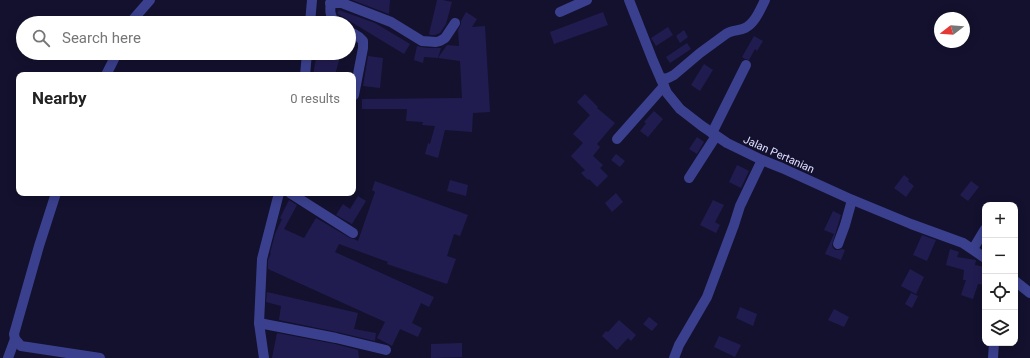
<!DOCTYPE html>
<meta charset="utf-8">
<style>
:root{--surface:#fff;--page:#f6f6f6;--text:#222;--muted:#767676;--line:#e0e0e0}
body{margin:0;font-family:Roboto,sans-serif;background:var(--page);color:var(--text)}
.controls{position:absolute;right:12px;bottom:12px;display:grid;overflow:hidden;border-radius:8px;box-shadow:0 2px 10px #0003}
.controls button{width:36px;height:36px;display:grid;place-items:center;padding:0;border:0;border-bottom:1px solid var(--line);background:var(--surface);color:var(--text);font:20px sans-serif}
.compass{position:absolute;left:934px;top:12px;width:36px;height:36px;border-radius:50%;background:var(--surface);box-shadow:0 2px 10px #0003;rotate:253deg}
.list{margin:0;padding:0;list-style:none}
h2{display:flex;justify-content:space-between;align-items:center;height:52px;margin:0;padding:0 16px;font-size:17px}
h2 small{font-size:13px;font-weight:400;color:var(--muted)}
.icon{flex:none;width:22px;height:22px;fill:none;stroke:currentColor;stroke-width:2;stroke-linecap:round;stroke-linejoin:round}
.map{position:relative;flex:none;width:1030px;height:358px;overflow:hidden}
.search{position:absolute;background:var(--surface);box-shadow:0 2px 10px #0003;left:16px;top:16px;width:340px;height:44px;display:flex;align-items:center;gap:10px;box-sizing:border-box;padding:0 14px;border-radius:22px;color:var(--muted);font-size:15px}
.panel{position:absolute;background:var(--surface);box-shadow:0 2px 10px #0003;left:16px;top:72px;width:340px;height:124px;border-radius:8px}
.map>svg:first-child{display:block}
.building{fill:#211c50}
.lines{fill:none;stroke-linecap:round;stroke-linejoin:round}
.minor{stroke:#3b408e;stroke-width:10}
.labels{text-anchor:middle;stroke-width:4;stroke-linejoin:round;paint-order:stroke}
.street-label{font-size:11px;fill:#dedeff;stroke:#13112e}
</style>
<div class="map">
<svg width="1030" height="358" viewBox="0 0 1030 358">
<rect width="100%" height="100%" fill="#13112e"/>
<!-- building -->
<g class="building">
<polygon points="352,0 390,0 389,14"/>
<polygon points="437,0 443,0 452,2 446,24 440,33 435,35 431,35 429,34"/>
<polygon points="339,10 375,23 410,44 404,54 338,14 337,13"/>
<polygon points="466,12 477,19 472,27 485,26 490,112 473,113 472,132 445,130 438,158 425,154 428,143 430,144 435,126 422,125 423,122 406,121 407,109 362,109 362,99 462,98 460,61 438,58 447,45 459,46 458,30 461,24 461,21"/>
<polygon points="603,12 608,25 554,44 550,32"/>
<polygon points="668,27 673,35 656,46 651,38"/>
<polygon points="684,30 688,37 680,43 676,36"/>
<polygon points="754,36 763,41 757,51 755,49 749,60 745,59 742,57"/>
<polygon points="687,43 691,49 670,63 666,57"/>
<polygon points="417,46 421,47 429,48 441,48 438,58 424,57 423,63 414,60"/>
<polygon points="317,53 341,53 335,75 313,75"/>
<polygon points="368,56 383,58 380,88 363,86"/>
<polygon points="704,64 713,70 700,91 691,85"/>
<polygon points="585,94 598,107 597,108 615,123 597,144 600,147 593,156 603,165 600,168 608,176 597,187 589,179 588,180 581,173 585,170 571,156 583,143 573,134 590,115 577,102"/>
<polygon points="654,111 663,119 648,137 640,131 646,123 644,122"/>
<polygon points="697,137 704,142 697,154 689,149"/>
<polygon points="616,154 625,161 620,167 611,160"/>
<polygon points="737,165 749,171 741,188 729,182"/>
<polygon points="904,175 909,179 908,181 914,186 906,197 894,188"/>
<polygon points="450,180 468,185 466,196 447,191"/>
<polygon points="375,181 468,215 460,236 454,234 447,256 456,259 447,284 387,264 388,262 339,244 335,252 434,297 429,307 421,303 412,323 422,328 418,337 400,329 392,346 377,338 385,322 268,269 268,260 271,253 270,253 275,234 282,219 280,218 289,200 297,205 284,229 304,238 316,218 350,238 354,239 358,241 375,192 372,190"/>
<polygon points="971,181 979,187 968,201 960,195"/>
<polygon points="616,193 623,202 612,212 605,203"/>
<polygon points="358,196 366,201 352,224 336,215 343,204 350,209"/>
<polygon points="713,200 724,205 715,222 720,225 716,233 700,225"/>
<polygon points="833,211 841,215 832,245 833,248 835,250 839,250 842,249 845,250 841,260 825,254 834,234 824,230"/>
<polygon points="922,235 936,240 927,261 913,255"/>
<polygon points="950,249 959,252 957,257 976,260 975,265 985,267 985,285 978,284 973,299 961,295 966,280 963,280 964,270 946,265"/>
<polygon points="910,269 924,277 916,294 901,286"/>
<polygon points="267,292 358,313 354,329 376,333 375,341 337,332 279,320 281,306 266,302"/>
<polygon points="911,293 918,296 912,308 905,304"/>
<polygon points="740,307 757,314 753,326 736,318"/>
<polygon points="834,309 849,317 844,327 828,320"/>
<polygon points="649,317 658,324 652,331 643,324"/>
<polygon points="619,320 636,335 631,341 628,338 617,350 602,336 606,331 608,332"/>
<polygon points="277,333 335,344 358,350 359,358 272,358"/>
<polygon points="719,336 741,345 735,357 714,347"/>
<polygon points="462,343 462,357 431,358 431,344"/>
</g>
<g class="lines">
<!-- minor -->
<g class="minor">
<path d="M331,0C330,9 329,17 336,23"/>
<polyline points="629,0 653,61 667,93 680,109 702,126 727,143 762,160 782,168 848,198 911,224 963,243 985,258"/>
<polyline points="330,3 342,3 391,22 422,41 436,42 440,41 445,38 455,23"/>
<polyline points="560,12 587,0"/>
<polyline points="130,23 150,0"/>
<polyline points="310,23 312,0"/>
<polyline points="349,31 359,37 363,41 363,48 354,95"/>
<polyline points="106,75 117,53"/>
<polyline points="305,75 307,53"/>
<path d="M661,79L668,78L674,75L700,53L726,34C732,30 739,31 745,28C755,23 760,10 765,0"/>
<polyline points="712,133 746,65"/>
<polyline points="617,139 664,86"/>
<polyline points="689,178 716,136"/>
<polyline points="56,193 39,246 14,334 15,339 21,346 100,358"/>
<polyline points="290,193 353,233"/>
<polyline points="838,244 845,225 852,200"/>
<polyline points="973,249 985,229"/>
<polyline points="1015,281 1030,293"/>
<polyline points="259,323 336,338 386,350"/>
<polyline points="8,358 15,339"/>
<polyline points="264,358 259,323 262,259 279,193"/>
<polyline points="674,358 679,345 707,297 734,225 740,206 762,160"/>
<polyline points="993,358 994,343"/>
</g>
</g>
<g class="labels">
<!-- street labels -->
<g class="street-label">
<text transform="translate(779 154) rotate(24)" y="4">Jalan Pertanian</text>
</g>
</g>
</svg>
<div class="controls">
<button>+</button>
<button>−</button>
<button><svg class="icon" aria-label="locate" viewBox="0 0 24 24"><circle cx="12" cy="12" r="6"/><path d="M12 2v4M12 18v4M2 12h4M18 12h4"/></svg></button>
<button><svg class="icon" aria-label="layers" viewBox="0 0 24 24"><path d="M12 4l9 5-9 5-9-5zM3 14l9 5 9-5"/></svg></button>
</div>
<svg class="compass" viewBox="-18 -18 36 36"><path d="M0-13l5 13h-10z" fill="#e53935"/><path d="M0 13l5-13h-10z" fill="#767676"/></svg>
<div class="search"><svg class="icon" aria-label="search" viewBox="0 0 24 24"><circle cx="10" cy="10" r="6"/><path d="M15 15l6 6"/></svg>Search here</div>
<section class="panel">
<h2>Nearby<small>0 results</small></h2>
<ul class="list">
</ul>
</section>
</div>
